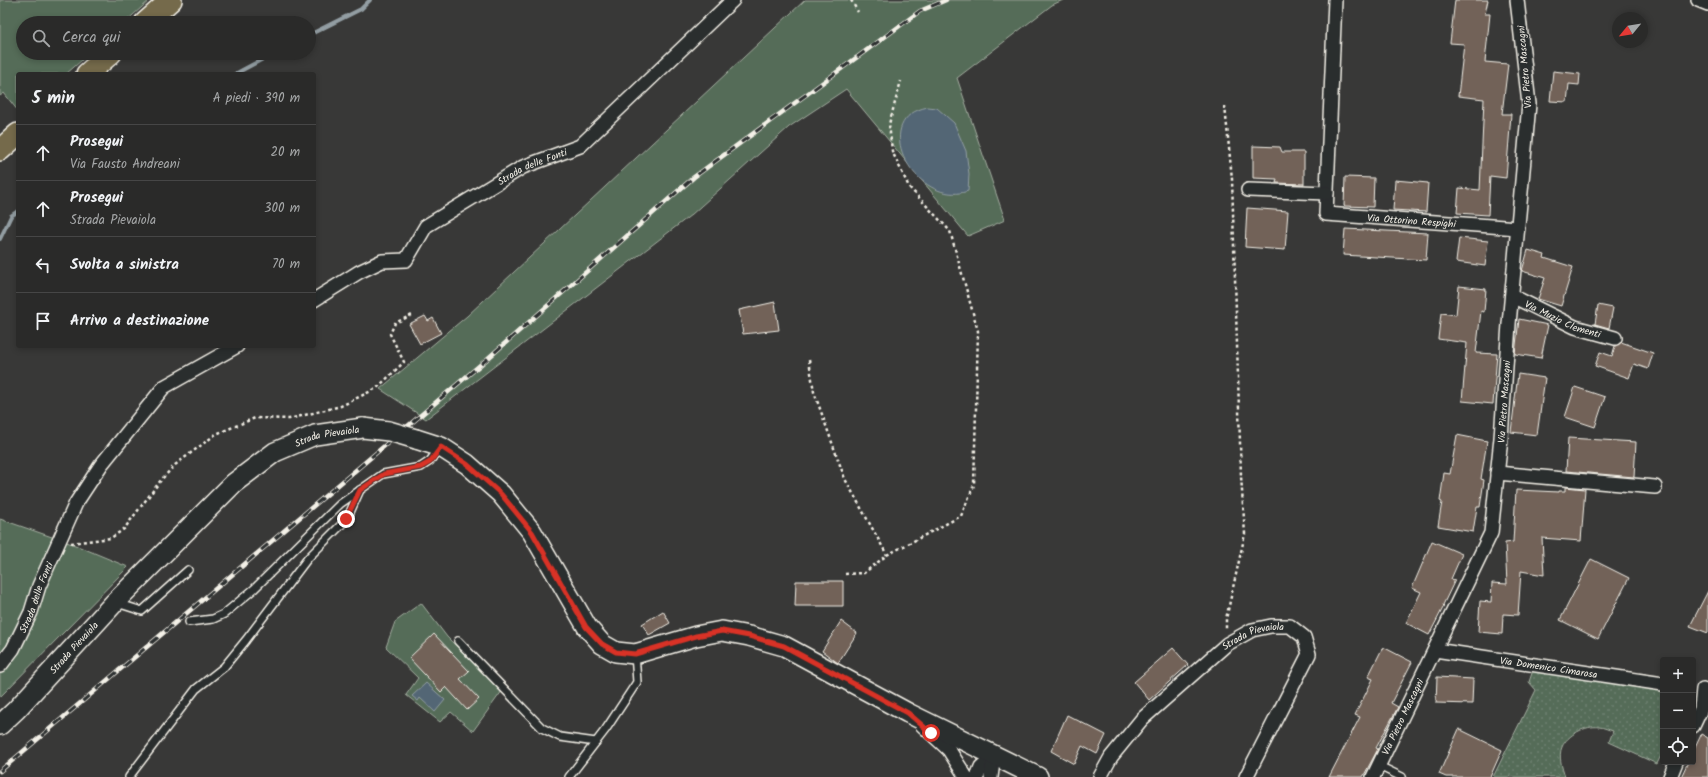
<!DOCTYPE html>
<html lang="it">
<meta charset="utf-8">
<style>
:root{--surface:#2a2a29;--page:#323231;--text:#f1f3f6;--muted:#a5a7a8;--line:#464646}
body{margin:0;font-family:Kalam,sans-serif;background:var(--page);color:var(--text)}
.controls{position:absolute;right:12px;bottom:12px;display:grid;overflow:hidden;border-radius:4px;box-shadow:0 2px 6px #0003}
.controls button{width:36px;height:36px;display:grid;place-items:center;padding:0;border:0;border-bottom:1px solid var(--line);background:var(--surface);color:var(--text);font:20px sans-serif}
.compass{position:absolute;left:1612px;top:12px;width:36px;height:36px;border-radius:50%;background:var(--surface);box-shadow:0 2px 6px #0003;rotate:240deg}
.stop{position:absolute;width:12px;height:12px;margin:-9px;border:3px solid #d93025;border-radius:50%;background:#fff}
.stop.end{background:#d93025;border-color:#fff;box-shadow:0 1px 4px #0008}
.list{margin:0;padding:0;list-style:none}
h2{display:flex;justify-content:space-between;align-items:center;height:52px;margin:0;padding:0 16px;font-size:17px}
h2 small{font-size:13px;font-weight:400;color:var(--muted)}
.list li{display:grid;grid-template-columns:26px 1fr auto;gap:12px;align-items:center;box-sizing:border-box;height:56px;padding:0 16px;border-top:1px solid var(--line)}
.list b{display:block;font-size:15px;white-space:nowrap}
.list p{margin:0;font-size:13px;white-space:nowrap;color:var(--muted)}
.list em{font-size:13px;font-style:normal;color:var(--muted)}
.icon{flex:none;width:22px;height:22px;fill:none;stroke:currentColor;stroke-width:2;stroke-linecap:round;stroke-linejoin:round}
.map{position:relative;flex:none;width:1708px;height:777px;overflow:hidden}
.search{position:absolute;background:var(--surface);box-shadow:0 2px 6px #0003;left:16px;top:16px;width:300px;height:44px;display:flex;align-items:center;gap:10px;box-sizing:border-box;padding:0 14px;border-radius:22px;color:var(--muted);font-size:15px}
.panel{position:absolute;background:var(--surface);box-shadow:0 2px 6px #0003;left:16px;top:72px;width:300px;height:276px;border-radius:4px}
.map>svg:first-child{display:block}
.green{fill:#546c59;stroke:#a4aea0}
.park{fill:url(#park-dots);stroke:#a4aea0}
.water{fill:#526675;stroke:#939ea3}
.lines{fill:none;stroke-linecap:round;stroke-linejoin:round}
.stream{stroke:#939ea3;stroke-width:4}
.building{fill:#726259;stroke:#f4f1e8}
.lane-casing{stroke:#f4f1e8;stroke-width:10}
.street-casing{stroke:#f4f1e8;stroke-width:16}
.secondary-casing{stroke:#f4f1e8;stroke-width:22}
.primary-casing{stroke:#f4f1e8;stroke-width:24}
.path{stroke:#f4f1e8;stroke-width:2.5;stroke-dasharray:3 3;stroke-linecap:butt}
.lane{stroke:#2a2d2e;stroke-width:7}
.street{stroke:#2a2d2e;stroke-width:13}
.secondary{stroke:#2a2d2e;stroke-width:19}
.primary{stroke:#756b4b;stroke-width:21}
.rail-casing{stroke:#f4f1e8;stroke-width:4.5}
.rail{stroke:#2a2d2e;stroke-width:3;stroke-dasharray:9;stroke-linecap:butt}
.secondary-bridge-casing{stroke:#f4f1e8;stroke-width:22;stroke-linecap:butt}
.secondary-bridge{stroke:#2a2d2e;stroke-width:19}
.route{stroke:#d93025;stroke-width:5}
.labels{text-anchor:middle;stroke-width:3;stroke-linejoin:round;paint-order:stroke}
.street-label{font-size:10px;fill:#f4f1e8;stroke:#2a2d2e}
</style>
<div class="map">
<svg width="1708" height="777" viewBox="0 0 1708 777">
<defs>
<pattern id="park-dots" width="8" height="8" patternUnits="userSpaceOnUse"><rect width="8" height="8" fill="#546c59"/><path d="M2 2h.1M6 6h.1" fill="none" stroke="#6d8171" stroke-width="1.8" stroke-linecap="round"/></pattern>
</defs>
<rect width="100%" height="100%" fill="#383837"/>
<filter id="ink" filterUnits="userSpaceOnUse"><feTurbulence type="fractalNoise" baseFrequency=".025" numOctaves="2"/><feDisplacementMap in="SourceGraphic" scale="8" xChannelSelector="R" yChannelSelector="G"/><feConvolveMatrix kernelMatrix="1 2 1 2 8 2 1 2 1" color-interpolation-filters="sRGB"/></filter>
<g filter="url(#ink)">
<!-- green -->
<g class="green">
<polygon points="0,0 150,0 124,23 23,23 23,53 90,53 66,74 18,74 18,111 4,93 0,96"/>
<polygon points="805,0 1063,0 1052,5 957,78 1005,220 968,236 846,89 789,127 691,215 426,419 380,389 467,316"/>
<polygon points="0,519 75,545 128,567 0,697"/>
<polygon points="421,603 447,637 502,691 473,731 451,712 440,722 406,695 418,678 386,647 395,622"/>
</g>
<!-- park -->
<path class="park" d="M1533,670L1663,690V751L1657,764L1609,742L1613,731C1609,730 1603,727 1599,727C1586,725 1567,735 1562,747C1558,756 1562,768 1565,777H1493L1536,690L1529,682Z"/>
<!-- water -->
<g class="water">
<path d="M928,107L937,108L954,123L966,151L969,174L968,191C917,209 866,119 928,107Z"/>
<polygon points="426,683 445,700 435,712 420,698 418,701 412,696"/>
</g>
<g class="lines">
<!-- stream -->
<g class="stream">
<polyline points="309,35 361,9 370,0"/>
<polyline points="235,74 274,53"/>
<polyline points="0,239 11,216 18,211"/>
</g>
</g>
<!-- building -->
<g class="building">
<polygon points="1455,0 1488,0 1485,14 1490,14 1485,62 1508,64 1502,114 1511,114 1506,178 1490,176 1488,215 1457,213 1459,188 1480,190 1484,99 1458,96 1464,44 1450,43"/>
<polygon points="1553,71 1580,74 1579,85 1569,84 1567,102 1550,101"/>
<polygon points="1253,146 1280,147 1282,152 1304,152 1304,184 1276,183 1277,179 1253,178"/>
<polygon points="1345,177 1374,178 1373,207 1344,206"/>
<polygon points="1395,180 1428,183 1426,212 1393,210"/>
<polygon points="1247,208 1288,211 1285,250 1245,247"/>
<polygon points="1345,229 1428,233 1426,260 1343,255"/>
<polygon points="1459,238 1488,241 1485,266 1456,262"/>
<polygon points="1528,250 1545,255 1544,258 1573,267 1561,306 1538,299 1545,278 1522,271"/>
<polygon points="1459,286 1486,289 1484,312 1481,311 1476,353 1497,354 1493,404 1462,401 1467,343 1438,339 1441,313 1456,315"/>
<polygon points="775,302 779,330 743,334 739,310"/>
<polygon points="1598,305 1613,308 1609,328 1595,324"/>
<polygon points="425,316 428,321 433,318 441,333 420,344 409,324"/>
<polygon points="1519,319 1548,325 1541,358 1515,354"/>
<polygon points="1621,342 1653,353 1648,369 1634,364 1629,378 1595,366 1600,352 1612,356 1615,346"/>
<polygon points="1518,374 1545,378 1537,435 1511,432"/>
<polygon points="1575,387 1605,397 1595,427 1565,417"/>
<polygon points="1457,435 1487,441 1481,479 1484,480 1480,507 1477,507 1473,532 1438,526 1442,502 1440,501 1444,473 1450,474"/>
<polygon points="1568,438 1636,442 1634,477 1566,471"/>
<polygon points="1565,487 1585,489 1581,541 1542,538 1544,575 1521,571 1518,615 1503,614 1502,634 1478,632 1480,601 1491,602 1492,583 1507,584 1505,543 1513,542 1516,490 1559,492 1559,491 1565,491"/>
<polygon points="1432,541 1462,554 1451,579 1455,580 1443,605 1444,606 1429,635 1406,623 1421,592 1412,588"/>
<polygon points="1591,559 1629,578 1598,639 1560,620"/>
<polygon points="796,581 843,581 843,606 795,606"/>
<polygon points="1708,591 1708,633 1690,626"/>
<polygon points="663,611 670,623 649,635 642,624"/>
<polygon points="841,621 857,633 838,663 822,651"/>
<polygon points="434,634 469,671 460,679 479,699 467,710 446,687 441,692 409,658"/>
<polygon points="1383,647 1412,662 1391,703 1398,707 1376,748 1378,749 1363,777 1329,777 1360,717 1355,715 1373,679 1368,677"/>
<polygon points="1173,648 1188,665 1149,700 1134,682"/>
<polygon points="1437,677 1473,679 1472,704 1436,703"/>
<polygon points="1067,715 1106,735 1097,754 1082,746 1074,764 1051,751"/>
<polygon points="1459,729 1502,750 1490,777 1446,777 1439,774"/>
<polygon points="1701,734 1708,738 1708,777 1681,777 1688,762 1693,762 1693,751"/>
</g>
<g class="lines">
<!-- lane casing -->
<g class="lane-casing">
<g id="lane">
<polyline points="117,603 142,611 188,570"/>
<polyline points="189,622 213,619 224,614 254,589 340,504 383,474 421,467 430,461 440,447"/>
<polyline points="458,641 542,728 560,737 596,742"/>
<polyline points="1379,766 1402,777"/>
<polyline points="129,777 196,689 224,667 246,640 308,558 347,519 360,490"/>
<polyline points="569,777 606,729 637,682 635,654"/>
</g>
</g>
<!-- street casing -->
<g class="street-casing">
<g id="street">
<path id="s1" d="M1335,0L1326,214L1518,228"/>
<polyline points="1698,0 1708,4"/>
<polyline points="1248,190 1327,193"/>
<path id="s2" d="M1512,296L1575,327L1615,338"/>
<path id="s3" d="M314,300L359,272L382,261L406,260L426,226L523,167L580,146L733,0"/>
<polyline points="1497,473 1655,487"/>
<path id="s4" d="M1435,650L1663,684"/>
<path id="s5" d="M0,666L13,649L31,612L39,586L76,503L101,465L164,387L237,346"/>
<polyline points="922,725 949,750 966,777"/>
<polyline points="1693,726 1701,709 1703,689"/>
<polyline points="977,777 981,767 994,755"/>
<polyline points="991,777 994,755"/>
<path id="s6" d="M1100,777L1111,757L1142,719L1227,644L1252,630L1271,626H1290L1304,637L1309,654L1246,777"/>
<path id="s7" d="M1373,777L1491,533L1501,438L1509,324L1529,104L1517,0"/>
<polyline points="1670,777 1676,762"/>
</g>
</g>
<!-- secondary casing -->
<g class="secondary-casing">
<g id="secondary">
<polyline points="416,439 441,447 467,464 501,494 532,532 587,627 602,644 616,652 635,654 696,636 722,631 749,636 784,646 908,713 1038,777"/>
<path id="s8" d="M0,725L16,710L115,602L234,483L275,452L315,435L363,428"/>
</g>
</g>
<!-- primary casing -->
<g class="primary-casing">
<g id="primary">
<polyline points="145,23 171,0"/>
<polyline points="87,74 111,53"/>
<polyline points="0,150 18,134"/>
</g>
</g>
<!-- path -->
<g class="path">
<polyline points="851,0 858,12"/>
<polyline points="1225,106 1232,179 1241,476 1245,534 1226,619 1226,631"/>
<polyline points="809,360 814,392 845,479 887,555"/>
<polyline points="71,543 111,538 124,529 161,480 175,465 216,434 255,418 289,419 341,406 377,388 404,362 390,334 395,323 412,315"/>
<polyline points="845,574 864,573 887,555 961,516 974,485 978,331 950,231 909,187 892,151 889,124 901,81"/>
</g>
<!-- lane -->
<use href="#lane" class="lane"/>
<!-- street -->
<use href="#street" class="street"/>
<!-- secondary -->
<use href="#secondary" class="secondary"/>
<!-- primary -->
<use href="#primary" class="primary"/>
<!-- rail casing -->
<g class="rail-casing">
<polyline id="rail" points="0,771 486,360 694,177 920,11 946,0"/>
</g>
<!-- rail -->
<use href="#rail" class="rail"/>
<!-- secondary-bridge casing -->
<g class="secondary-bridge-casing">
<polyline id="secondary-bridge" points="363,428 389,431 416,439"/>
</g>
<!-- secondary-bridge -->
<use href="#secondary-bridge" class="secondary-bridge"/>
</g>
</g>
<g class="lines" filter="url(#ink)">
<!-- route -->
<polyline class="route" points="346,519 360,490 384,474 421,467 430,462 441,447 467,464 501,494 532,532 586,627 602,644 616,652 635,654 696,636 722,631 749,636 784,646 908,713 931,733"/>
</g>
<g class="labels">
<!-- street labels -->
<g class="street-label">
<text transform="translate(1524 67) rotate(-95)" y="4">Via Pietro Mascagni</text>
<text dy="4" stroke="none"><textPath href="#s3" startOffset="264">Strada delle Fonti</textPath></text>
<text dy="4" stroke="none"><textPath href="#s1" startOffset="300">Via Ottorino Respighi</textPath></text>
<text dy="4" stroke="none"><textPath href="#s2" startOffset="56">Via Muzio Clementi</textPath></text>
<text dy="4" stroke="none"><textPath href="#s7" startOffset="403">Via Pietro Mascagni</textPath></text>
<text dy="4" stroke="none"><textPath href="#s8" startOffset="443">Strada Pievaiola</textPath></text>
<text dy="4" stroke="none"><textPath href="#s5" startOffset="78">Strada delle Fonti</textPath></text>
<text dy="4" stroke="none"><textPath href="#s6" startOffset="213">Strada Pievaiola</textPath></text>
<text dy="4" stroke="none"><textPath href="#s8" startOffset="107">Strada Pievaiola</textPath></text>
<text dy="4" stroke="none"><textPath href="#s4" startOffset="115">Via Domenico Cimarosa</textPath></text>
<text dy="4" stroke="none"><textPath href="#s7" startOffset="67">Via Pietro Mascagni</textPath></text>
</g>
</g>
</svg>
<div class="controls">
<button>+</button>
<button>−</button>
<button><svg class="icon" aria-label="locate" viewBox="0 0 24 24"><circle cx="12" cy="12" r="6"/><path d="M12 2v4M12 18v4M2 12h4M18 12h4"/></svg></button>
</div>
<svg class="compass" viewBox="-18 -18 36 36"><path d="M0-13l5 13h-10z" fill="#e53935"/><path d="M0 13l5-13h-10z" fill="#a5a7a8"/></svg>
<div class="stop" style="left:931px;top:733px"></div>
<div class="stop end" style="left:346px;top:519px"></div>
<div class="search"><svg class="icon" aria-label="search" viewBox="0 0 24 24"><circle cx="10" cy="10" r="6"/><path d="M15 15l6 6"/></svg>Cerca qui</div>
<section class="panel">
<h2>5 min<small>A piedi · 390 m</small></h2>
<ul class="list">
<li><svg class="icon" aria-label="ahead" viewBox="0 0 24 24"><path d="M12 20V5M6 11l6-6 6 6"/></svg><div><b>Prosegui</b><p>Via Fausto Andreani</p></div><em>20 m</em></li>
<li><svg class="icon" aria-label="ahead" viewBox="0 0 24 24"><path d="M12 20V5M6 11l6-6 6 6"/></svg><div><b>Prosegui</b><p>Strada Pievaiola</p></div><em>300 m</em></li>
<li><svg class="icon" aria-label="left" viewBox="0 0 24 24"><path d="M17 20v-9H6M10 6l-5 5 5 5"/></svg><div><b>Svolta a sinistra</b></div><em>70 m</em></li>
<li><svg class="icon" aria-label="arrive" viewBox="0 0 24 24"><path d="M6 21V4h12l-3 4 3 4H6"/></svg><div><b>Arrivo a destinazione</b></div></li>
</ul>
</section>
</div>
